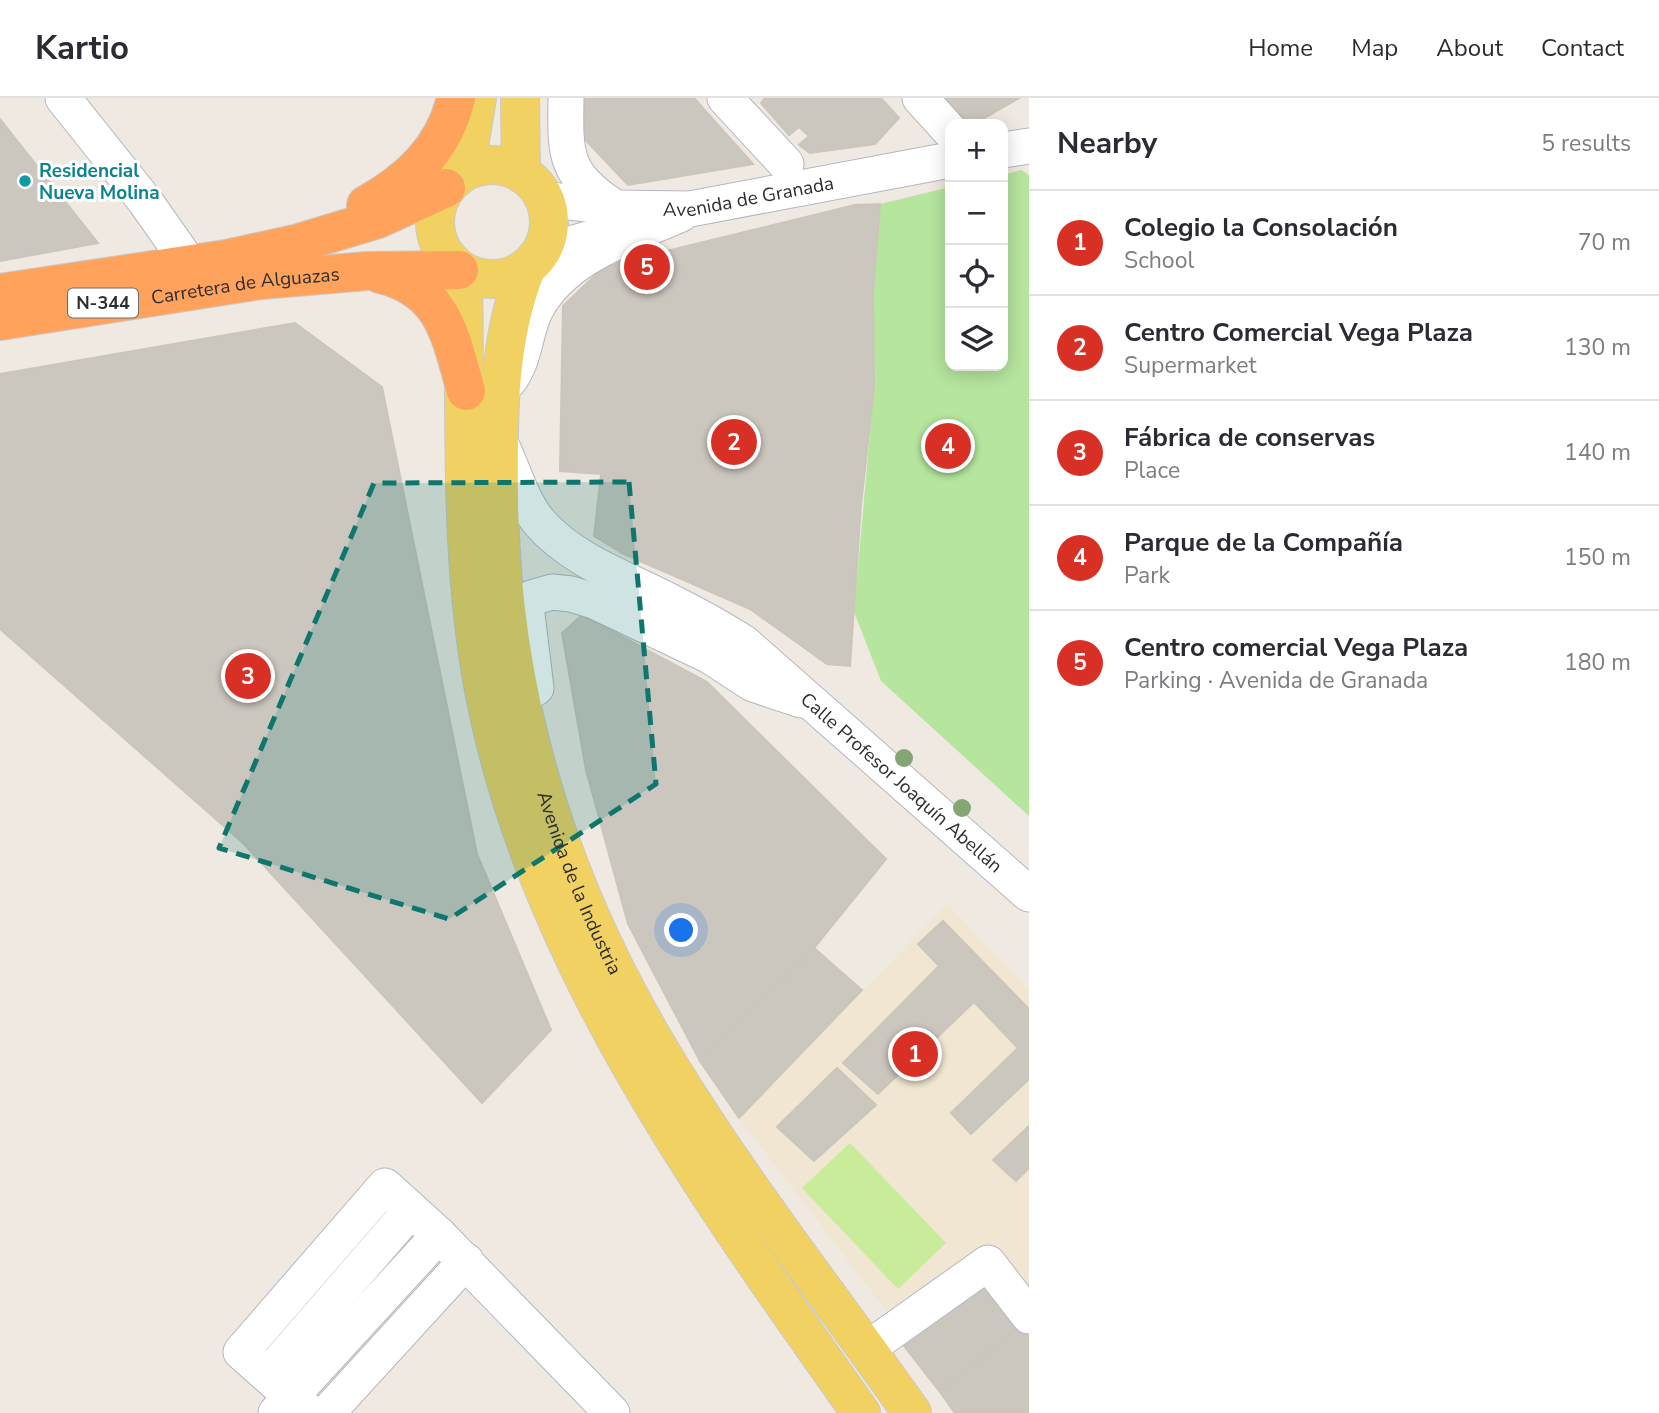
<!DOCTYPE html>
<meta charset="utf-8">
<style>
:root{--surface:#fff;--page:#f2f2f3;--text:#2b2b33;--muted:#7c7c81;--line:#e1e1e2;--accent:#d93025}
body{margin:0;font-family:"Nunito Sans",sans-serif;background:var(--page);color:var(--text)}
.controls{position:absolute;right:21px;top:21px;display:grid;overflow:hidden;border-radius:14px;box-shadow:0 4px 18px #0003}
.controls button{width:63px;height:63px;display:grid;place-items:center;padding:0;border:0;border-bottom:2px solid var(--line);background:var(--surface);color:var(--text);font:35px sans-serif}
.you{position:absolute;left:682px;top:833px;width:24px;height:24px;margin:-18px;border:5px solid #fff;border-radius:50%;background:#1a73e8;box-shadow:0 0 0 10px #1a73e833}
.badge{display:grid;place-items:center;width:46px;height:46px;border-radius:50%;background:var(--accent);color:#fff;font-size:23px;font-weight:700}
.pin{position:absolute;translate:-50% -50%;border:4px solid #fff;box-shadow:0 2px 7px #0006}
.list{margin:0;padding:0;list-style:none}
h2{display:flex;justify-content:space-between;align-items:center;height:91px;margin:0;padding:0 28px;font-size:30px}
h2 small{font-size:23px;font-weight:400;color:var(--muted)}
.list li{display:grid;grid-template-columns:46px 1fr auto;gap:21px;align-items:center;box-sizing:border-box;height:105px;padding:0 28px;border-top:2px solid var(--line)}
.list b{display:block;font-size:26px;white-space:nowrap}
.list p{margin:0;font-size:23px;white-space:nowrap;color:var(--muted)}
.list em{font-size:23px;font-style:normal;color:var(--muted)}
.icon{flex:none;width:38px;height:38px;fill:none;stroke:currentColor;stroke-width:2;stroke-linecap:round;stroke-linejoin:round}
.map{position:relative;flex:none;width:1029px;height:1315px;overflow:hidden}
header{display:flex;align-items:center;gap:42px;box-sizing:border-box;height:98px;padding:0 35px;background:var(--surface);border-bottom:2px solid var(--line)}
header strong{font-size:33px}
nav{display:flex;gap:38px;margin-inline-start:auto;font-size:24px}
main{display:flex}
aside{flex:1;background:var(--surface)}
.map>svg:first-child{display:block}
.education{fill:#f0e6d1}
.green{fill:#b6e59e}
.pitch{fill:#c9ec9a}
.building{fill:#cbc7bf;stroke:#cbc5ba;stroke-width:2}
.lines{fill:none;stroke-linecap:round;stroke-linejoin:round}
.minor-casing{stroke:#b4b7c1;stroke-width:37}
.major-casing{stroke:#c9c9c9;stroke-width:40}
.highway-casing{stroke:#c9c9c9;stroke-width:40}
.minor{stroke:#fff;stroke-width:35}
.major{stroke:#f2d163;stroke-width:38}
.highway{stroke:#ffa35c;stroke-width:38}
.tree{fill:#84a574}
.marked{fill:#0f766e;fill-opacity:0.2;stroke:#0f766e;stroke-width:5;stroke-dasharray:14 9;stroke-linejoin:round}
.culture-dot{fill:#0f9aa8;stroke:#fff;stroke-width:2.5}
.labels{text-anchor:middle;stroke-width:6;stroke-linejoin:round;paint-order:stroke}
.shield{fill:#fff;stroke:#6d6d6d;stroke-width:2}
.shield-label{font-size:18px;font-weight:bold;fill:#2e2e2e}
.culture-label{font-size:19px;font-weight:bold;fill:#0d838f;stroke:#fff;text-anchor:start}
.street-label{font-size:19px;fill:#2e2e2e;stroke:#fff}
</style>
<header>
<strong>Kartio</strong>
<nav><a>Home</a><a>Map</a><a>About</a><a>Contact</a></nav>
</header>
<main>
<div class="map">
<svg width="1029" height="1315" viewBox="0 0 1029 1315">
<rect width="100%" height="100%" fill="#efe9e1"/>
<!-- education -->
<polygon class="education" points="947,806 1029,892 1029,1210 889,1216 739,1020"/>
<!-- green -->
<polygon class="green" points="1021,72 1029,77 1029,718 881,583 854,514 874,290 873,196 880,106 950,89 950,268 1003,268 1003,77"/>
<!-- pitch -->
<polygon class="pitch" points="850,1045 946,1145 898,1191 802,1090"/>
<!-- building -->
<g class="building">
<polygon points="577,0 694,0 753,66 628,87 578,34"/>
<polygon points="765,0 881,0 899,20 875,46 810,55 799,47 809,38 799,29 789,37 761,5"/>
<polygon points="946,0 1019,0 974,26 969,26"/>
<polygon points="0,21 98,145 0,163"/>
<polygon points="880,106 873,196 874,290 861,407 850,568 827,566 750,511 622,455 594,438 601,376 560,373 563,208 605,168 855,107"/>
<polygon points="295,225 382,289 477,756 551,932 482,1005 243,745 0,531 0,276"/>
<polygon points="582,517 707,584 886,761 814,850 700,963 628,826 586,672 562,535"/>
<polygon points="943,823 1029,911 1029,981 971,1036 951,1015 1018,950 974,904 878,996 843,965 939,868 918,846"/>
<polygon points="814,850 862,892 739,1020 700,963"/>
<polygon points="837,970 876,1007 814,1063 777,1029"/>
<polygon points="1029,1028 1029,1070 1016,1083 993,1062"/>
<polygon points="990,1182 1023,1227 940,1294 901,1244"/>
<polygon points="1023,1227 1029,1235 1029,1315 955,1315 940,1294"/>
</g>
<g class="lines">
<!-- minor casing -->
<g class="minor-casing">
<g id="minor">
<polyline points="63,0 145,103 204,187"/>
<path d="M566,0C565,57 564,76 614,109"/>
<polyline points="725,0 786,66"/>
<polyline points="920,0 950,33"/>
<polyline points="1003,52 1029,48"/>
<path id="s1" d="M545,101L617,110L690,111L950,62"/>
<polyline points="541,154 602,137"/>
<path d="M508,284C525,263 524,237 535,213C563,158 629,139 681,116"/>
<path id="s2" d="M500,344C513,370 521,403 540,425C569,458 611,475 649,493C682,509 713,525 744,545L1029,796"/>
<polyline points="536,590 526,508 531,500 552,494 571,496 594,503 710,558 753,586 801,602"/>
<polyline points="867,1251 988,1165 1029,1218"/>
<polyline points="268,1277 411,1112"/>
<polyline points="276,1315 439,1137 612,1315"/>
<polyline points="310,1315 241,1254 385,1088 439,1137"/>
<polyline points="327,1315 466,1163"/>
</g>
</g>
<!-- major casing -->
<g class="major-casing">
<g id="major">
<polyline points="520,0 521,75"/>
<circle cx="492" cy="124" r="57"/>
<polyline points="465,73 477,0"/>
<path id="s3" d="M526,171C497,243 498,326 499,402C501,595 556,775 653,941C730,1072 825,1191 912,1315"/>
<path d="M463,174C466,314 458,459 485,597C536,862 708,1099 861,1315"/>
</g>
</g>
<!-- highway casing -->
<g class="highway-casing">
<g id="highway">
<path d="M366,107C410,82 444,51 456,0"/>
<path d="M380,176C444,191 450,237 466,293"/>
<polyline points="0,195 226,161 299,145 378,121 446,90"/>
<path id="s4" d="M0,223L261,182L367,173L459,172"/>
</g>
</g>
<!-- minor -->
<use href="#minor" class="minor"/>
<!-- major -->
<use href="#major" class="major"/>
<!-- highway -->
<use href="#highway" class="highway"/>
</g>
<!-- trees -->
<g class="tree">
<circle cx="904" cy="660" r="9"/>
<circle cx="962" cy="710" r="9"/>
</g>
<!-- marked area -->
<path class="marked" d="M629,384L656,686L449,821L219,750L374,385Z"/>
<!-- markers -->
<circle class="culture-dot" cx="25" cy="83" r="7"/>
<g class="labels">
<!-- shield labels -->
<rect class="shield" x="68" y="190.5" width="70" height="29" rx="5"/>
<g class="shield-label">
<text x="103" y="211">N-344</text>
</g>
<!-- culture labels -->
<g class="culture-label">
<text x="39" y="79">Residencial<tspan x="39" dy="22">Nueva Molina</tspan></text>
</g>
<!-- street labels -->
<g class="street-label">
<text dy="7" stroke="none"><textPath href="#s1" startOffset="205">Avenida de Granada</textPath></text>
<text dy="7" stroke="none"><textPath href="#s4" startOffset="248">Carretera de Alguazas</textPath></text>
<text dy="7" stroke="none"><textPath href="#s2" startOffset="539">Calle Profesor Joaquín Abellán</textPath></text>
<text dy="7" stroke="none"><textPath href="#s3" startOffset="628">Avenida de la Industria</textPath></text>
</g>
</g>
</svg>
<div class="controls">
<button>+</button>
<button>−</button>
<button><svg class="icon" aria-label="locate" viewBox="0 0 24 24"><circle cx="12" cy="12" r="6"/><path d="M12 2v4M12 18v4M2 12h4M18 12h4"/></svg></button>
<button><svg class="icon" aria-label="layers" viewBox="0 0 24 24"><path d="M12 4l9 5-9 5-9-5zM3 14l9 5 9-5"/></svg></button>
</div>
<div class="you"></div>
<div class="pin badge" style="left:915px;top:956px">1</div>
<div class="pin badge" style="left:734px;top:344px">2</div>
<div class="pin badge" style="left:248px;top:578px">3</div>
<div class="pin badge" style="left:948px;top:348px">4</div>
<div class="pin badge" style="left:647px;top:169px">5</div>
</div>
<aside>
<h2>Nearby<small>5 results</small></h2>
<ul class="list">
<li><span class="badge">1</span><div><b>Colegio la Consolación</b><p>School</p></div><em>70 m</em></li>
<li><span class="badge">2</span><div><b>Centro Comercial Vega Plaza</b><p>Supermarket</p></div><em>130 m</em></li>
<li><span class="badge">3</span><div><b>Fábrica de conservas</b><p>Place</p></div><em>140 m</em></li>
<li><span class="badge">4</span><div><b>Parque de la Compañía</b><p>Park</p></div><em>150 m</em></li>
<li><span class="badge">5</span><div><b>Centro comercial Vega Plaza</b><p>Parking · Avenida de Granada</p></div><em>180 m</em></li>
</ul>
</aside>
</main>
